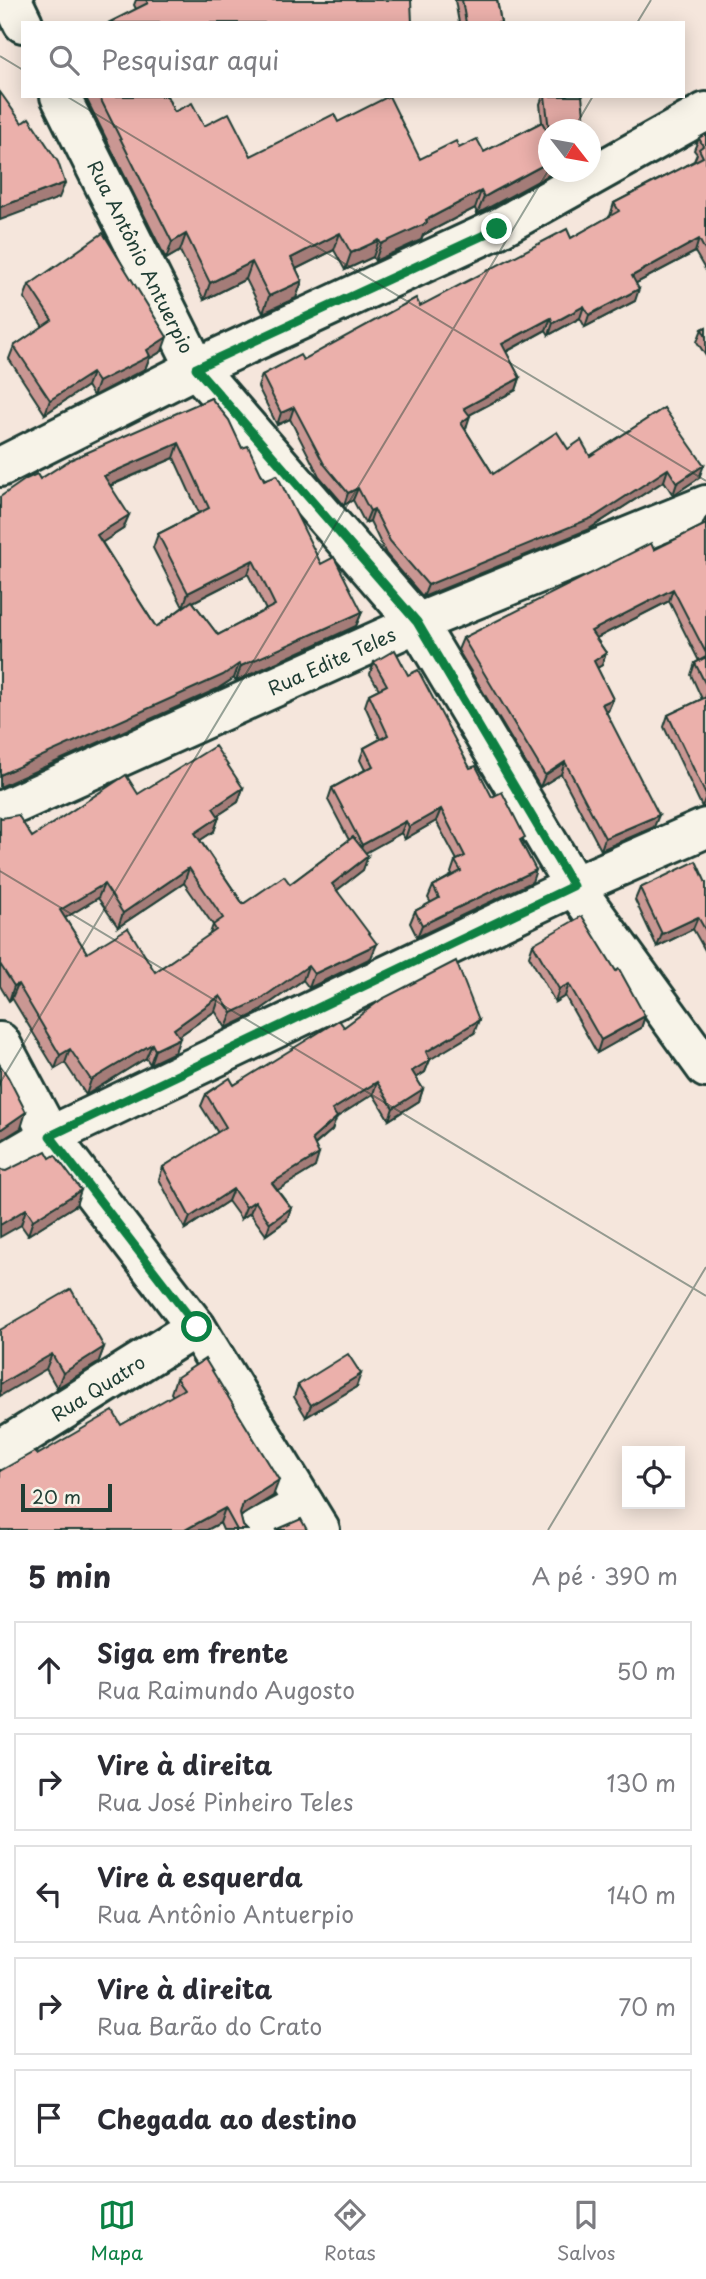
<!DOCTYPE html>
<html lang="pt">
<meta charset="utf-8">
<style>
:root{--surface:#fff;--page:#f2f2f3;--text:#2b2b33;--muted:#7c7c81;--line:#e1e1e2;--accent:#0b8043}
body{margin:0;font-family:"Playpen Sans",sans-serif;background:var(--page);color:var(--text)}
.controls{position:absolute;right:21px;bottom:21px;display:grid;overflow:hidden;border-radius:0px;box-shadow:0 4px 18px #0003}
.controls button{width:63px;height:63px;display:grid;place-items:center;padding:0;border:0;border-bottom:2px solid var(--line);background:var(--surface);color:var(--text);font:35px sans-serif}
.compass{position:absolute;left:538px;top:119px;width:63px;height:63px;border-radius:50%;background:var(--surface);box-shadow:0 4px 18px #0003;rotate:121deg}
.scale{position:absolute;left:21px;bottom:18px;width:91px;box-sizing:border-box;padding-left:7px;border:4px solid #1f3d34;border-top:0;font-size:19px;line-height:24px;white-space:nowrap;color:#1f3d34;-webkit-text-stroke:5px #f7f3e8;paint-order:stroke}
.stop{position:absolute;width:21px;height:21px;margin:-16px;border:5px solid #0b8043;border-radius:50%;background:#fff}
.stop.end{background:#0b8043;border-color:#fff;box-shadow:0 2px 7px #0008}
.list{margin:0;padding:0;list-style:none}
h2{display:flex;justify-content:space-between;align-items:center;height:91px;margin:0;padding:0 28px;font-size:30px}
h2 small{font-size:23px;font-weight:400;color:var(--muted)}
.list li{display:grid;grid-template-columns:46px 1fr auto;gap:21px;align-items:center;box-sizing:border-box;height:98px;margin:0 14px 14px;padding:0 14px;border:2px solid var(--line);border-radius:0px}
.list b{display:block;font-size:26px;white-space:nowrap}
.list p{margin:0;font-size:23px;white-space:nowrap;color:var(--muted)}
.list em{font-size:23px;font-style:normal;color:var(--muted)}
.icon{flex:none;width:38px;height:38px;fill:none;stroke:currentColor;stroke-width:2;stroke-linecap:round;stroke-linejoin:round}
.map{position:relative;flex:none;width:706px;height:1530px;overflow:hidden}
.search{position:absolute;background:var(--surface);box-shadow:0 4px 18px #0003;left:21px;right:21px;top:21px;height:77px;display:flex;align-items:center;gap:18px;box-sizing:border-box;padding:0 24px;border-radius:0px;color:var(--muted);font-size:26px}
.sheet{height:651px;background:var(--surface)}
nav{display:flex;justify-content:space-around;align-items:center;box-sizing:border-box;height:98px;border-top:2px solid var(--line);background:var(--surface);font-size:19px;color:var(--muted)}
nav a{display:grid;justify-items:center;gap:4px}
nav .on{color:var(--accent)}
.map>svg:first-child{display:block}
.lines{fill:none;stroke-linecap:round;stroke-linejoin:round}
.minor-casing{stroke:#1f3d34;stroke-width:44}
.minor{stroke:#f7f3e8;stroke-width:38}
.wall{fill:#ca9793;stroke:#1f3d34;stroke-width:2;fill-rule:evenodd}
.shaded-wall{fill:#a47b78;stroke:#1f3d34;stroke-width:2}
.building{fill:#ebb0ab;stroke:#1f3d34;stroke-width:2;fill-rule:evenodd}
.route{stroke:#0b8043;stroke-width:9}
.ticks{fill:none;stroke:#1f3d34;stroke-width:2;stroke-opacity:0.45}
.labels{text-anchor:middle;stroke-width:5;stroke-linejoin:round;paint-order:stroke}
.street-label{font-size:19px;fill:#1f3d34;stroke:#f7f3e8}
</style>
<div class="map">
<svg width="706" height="1530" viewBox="0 0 706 1530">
<rect width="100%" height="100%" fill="#f5e6dc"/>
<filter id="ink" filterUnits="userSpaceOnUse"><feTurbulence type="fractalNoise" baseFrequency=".0143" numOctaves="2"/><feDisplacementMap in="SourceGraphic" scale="14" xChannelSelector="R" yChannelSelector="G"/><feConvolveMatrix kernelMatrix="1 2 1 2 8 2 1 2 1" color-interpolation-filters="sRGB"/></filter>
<g filter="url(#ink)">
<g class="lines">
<!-- minor casing -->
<g class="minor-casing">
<g id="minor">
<polyline points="12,0 23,23"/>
<path id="s1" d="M60,96L196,368L417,623L574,886L706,1068"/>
<polyline points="0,467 196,368 497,229 706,112"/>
<path id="s2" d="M0,811L417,623L706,505"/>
<polyline points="0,1042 50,1136 196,1327 320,1530"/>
<polyline points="0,1165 50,1136 574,886 706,828"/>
<path id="s3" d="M0,1450L196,1327"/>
<polyline points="256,1530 304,1504"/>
</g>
</g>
<!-- minor -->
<use href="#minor" class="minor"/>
</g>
<!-- wall -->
<g class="wall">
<polygon points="136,0 411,0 136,9 134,5"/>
<polygon points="455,0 497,0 501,23 459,23"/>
<polygon points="85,96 167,96 174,112 204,126 251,156 338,122 420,159 459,148 484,152 542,122 540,104 543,96 582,96 549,130 549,172 553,173 487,209 477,214 475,208 423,235 421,240 375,261 373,257 345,270 334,250 296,269 302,281 296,298 263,313 246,279 204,300 180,251 166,259"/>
<polygon points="706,134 706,271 695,252 636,283 635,301 585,327 580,318 549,335 546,330 506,352 520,378 516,390 469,415 466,428 465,429 493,474 568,449 590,456 664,408 699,478 673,495 664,481 589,529 423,597 386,554 370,521 365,523 353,500 344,505 319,476 290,419 277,425 258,387 262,375 303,360 571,238 610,216 614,203 694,161 697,154 694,150 699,138"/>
<polygon points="29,285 162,351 149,359 145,369 93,396 87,386 45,414 9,359 14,346 43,327 24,298"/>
<polygon points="706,327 706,356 697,342 702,329"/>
<path d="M211,398L242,448L321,564L362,612L356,626L236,681L234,678L217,689L0,787L40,479ZM174,458L199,513L158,534L153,548L183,607L156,627L102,542L123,529L110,486ZM248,574L266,610L218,635L193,602Z"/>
<polygon points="706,518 706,807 702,807 664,727 668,715 702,699 691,675 695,663 699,661 669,601 596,638 606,653 602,665 597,668 613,699 608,711 606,712 654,827 601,850 561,774 540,787 458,650 463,638 654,550 702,526 705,519"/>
<path d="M374,662L408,675L470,768L492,797L522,844L532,882L417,937L410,923L415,911L431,903L428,898L433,886L452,875L451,873L455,861L457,860L436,821L405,839L401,833L366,852L363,870L337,890L371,958L309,988L303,980L253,1015L226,1028L215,1011L179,1036L175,1052L150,1064L146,1058L86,1095L65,1063L55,1069L12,998L9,1001L0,986V817L32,837L138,794L243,788L238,802L218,815L219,817L214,831L200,840L243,904L290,884L349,840L328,800L332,788L365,770L360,760L364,748L380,739L365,706L369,694L379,689L370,674ZM184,883L213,925L209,936L155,972L87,953L65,918L98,898L118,927Z"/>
<polygon points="706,883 706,952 693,929 657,947 635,900 640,888"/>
<polygon points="533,944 616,971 645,1016 641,1028 597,1053 565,996 555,1002 529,956"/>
<polygon points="344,1027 474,1033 430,1059 425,1072 416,1078 423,1089 419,1101 389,1120 373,1094 336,1117 332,1130 315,1145 315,1167 277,1190 287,1220 266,1235 250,1213 241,1219 228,1201 185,1229 159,1179 163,1167 218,1133 201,1106 206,1094 234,1085"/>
<polygon points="0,1170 76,1205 28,1235 21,1225"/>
<polygon points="0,1330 104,1347 98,1363 57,1388 46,1369"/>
<polygon points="176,1378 273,1496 240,1516 243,1526 247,1530 223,1530 220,1523 207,1530 0,1530 37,1455 121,1425 173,1396 171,1393"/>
<polygon points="298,1385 356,1387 306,1417 294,1397"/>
</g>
<!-- shaded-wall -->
<g class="shaded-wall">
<polygon points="585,124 583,130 550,130"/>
<polygon points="549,162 549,172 553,172 553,173 477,214 484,197"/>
<polygon points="65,183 59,198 0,220 0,207"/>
<polygon points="481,191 475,208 423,235 421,240 375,261 381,244"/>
<polygon points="340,233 334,250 284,275 291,258"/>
<polygon points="186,234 180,251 166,259 172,242"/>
<polygon points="699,239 695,252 627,288 632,276"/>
<polygon points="379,240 373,257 345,270 351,253"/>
<polygon points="252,262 246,279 204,300 210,283"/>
<polygon points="302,281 296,298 263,313 269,296"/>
<polygon points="639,289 635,301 585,327 589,315"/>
<polygon points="584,306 580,318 549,335 553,323"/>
<polygon points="551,318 546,330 498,356 502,344"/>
<polygon points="167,337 162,351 149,359 145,369 93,396 98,382"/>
<polygon points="92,373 87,386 45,414 50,400"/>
<polygon points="520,378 516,390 460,420 464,408"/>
<polygon points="294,407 290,419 277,425 281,413"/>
<polygon points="470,416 466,428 456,435 461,423"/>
<polygon points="179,443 174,458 99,490 104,476"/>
<polygon points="704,465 699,478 673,495 677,483"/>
<polygon points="668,469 664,481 589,529 423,597 428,585"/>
<polygon points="358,488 353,500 344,505 348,493"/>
<polygon points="374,509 370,521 365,523 370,511"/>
<polygon points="129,515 123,529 92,549 97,535"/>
<polygon points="253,560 248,574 183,607 188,593"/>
<polygon points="673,589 669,601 587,643 591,631"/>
<polygon points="362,612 356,626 236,681 241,666"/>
<polygon points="606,653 602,665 589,673 594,661"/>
<polygon points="239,664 234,678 217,689 0,787 0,775"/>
<polygon points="613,699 608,711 598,716 602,704"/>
<polygon points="565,762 561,774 540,787 545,775"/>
<polygon points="243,788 238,802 208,822 213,808"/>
<polygon points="706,796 706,807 702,807"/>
<polygon points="441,809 436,821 405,839 409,827"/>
<polygon points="659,815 654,827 601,850 605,838"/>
<polygon points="219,817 214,831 190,847 195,833"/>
<polygon points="406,821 401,833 358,857 362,845"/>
<polygon points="368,856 363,870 327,898 332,884"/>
<polygon points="189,868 184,883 118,927 123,913"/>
<polygon points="536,870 532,882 417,937 422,925"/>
<polygon points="104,884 98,898 55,924 60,910"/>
<polygon points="698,917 693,929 657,947 662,934"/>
<polygon points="377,944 371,958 309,988 314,974"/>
<polygon points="308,966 303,980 253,1015 226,1028 232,1013"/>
<polygon points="18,984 12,998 9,1001 14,986"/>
<polygon points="569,984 565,996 555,1002 559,989"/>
<polygon points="220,996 215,1011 169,1043 174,1029"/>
<polygon points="645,1016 641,1028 597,1053 601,1040"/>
<polygon points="479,1020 474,1033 421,1065 426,1052"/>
<polygon points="180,1038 175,1052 150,1064 155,1050"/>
<polygon points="152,1044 146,1058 86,1095 91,1080"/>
<polygon points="70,1049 65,1063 55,1069 60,1055"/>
<polygon points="430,1060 425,1072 408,1083 412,1071"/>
<polygon points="377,1082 373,1094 328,1123 332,1110"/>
<polygon points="423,1089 419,1101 389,1120 393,1108"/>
<polygon points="26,1112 21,1128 0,1141 0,1130"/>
<polygon points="337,1117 332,1130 307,1151 312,1139"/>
<polygon points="319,1154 315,1167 268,1196 272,1183"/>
<polygon points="233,1189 228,1201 185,1229 190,1217"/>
<polygon points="81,1190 76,1205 28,1235 33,1220"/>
<polygon points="255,1201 250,1213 241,1219 246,1207"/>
<polygon points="291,1208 287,1220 266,1235 270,1223"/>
<polygon points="26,1209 21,1225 0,1237 0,1225"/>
<polygon points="104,1347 98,1363 57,1388 63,1373"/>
<polygon points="52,1354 46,1369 0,1396 0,1384"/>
<polygon points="361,1374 356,1387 306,1417 311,1405"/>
<polygon points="279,1480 273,1496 238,1518 243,1503"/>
<polygon points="225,1508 220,1523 207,1530 185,1530"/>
</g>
<!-- building -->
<g class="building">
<polygon points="146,0 411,0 412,23 108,23 148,3"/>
<polygon points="462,0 497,0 501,23 466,23"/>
<polygon points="0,92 22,123 29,118 58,162 65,183 0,207"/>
<polygon points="99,96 167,96 174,112 192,103 204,126 229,113 251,156 334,114 338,122 389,96 420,159 456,141 459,148 477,139 484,152 542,122 549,135 549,162 493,192 484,197 481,191 426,220 427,223 381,244 379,240 351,253 340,233 291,258 302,281 269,296 252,262 210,283 186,234 172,242"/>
<polygon points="545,96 582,96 585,124 549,130"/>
<polygon points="706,134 706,252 699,239 632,276 639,289 589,315 584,306 553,323 551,318 502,344 520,378 464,408 470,416 461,423 493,474 557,432 568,449 581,440 590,456 664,408 704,465 677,483 668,469 594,517 428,585 390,541 374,509 370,511 358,488 348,493 324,464 294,407 281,413 262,375 300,355 303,360 416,298 420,306 567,229 571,238 619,211 614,203 703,157 699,149 703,146 699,138"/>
<polygon points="103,233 167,337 147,350 150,356 98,382 92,373 50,400 14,346 52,320 29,285"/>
<polygon points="706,327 706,337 702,329"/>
<path d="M211,398L229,420L242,448L248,446L264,480L277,475L321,564L334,557L362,612L241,666L239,664L223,675L0,775V497L26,479L37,474L40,479L70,460ZM179,443L209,508L158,534L188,593L253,560L275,605L218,635L192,601L156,627L97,535L129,515L104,476Z"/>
<polygon points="706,524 706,653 673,589 591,631 606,653 594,661 613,699 602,704 659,815 605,838 565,762 545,775 463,638 651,543 654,550"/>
<polygon points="395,650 408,675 418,670 470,768 476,766 492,797 502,792 525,837 520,840 536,870 422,925 415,911 439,898 433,886 461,871 455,861 465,856 441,809 409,827 406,821 362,845 332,788 373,766 364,748 388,735 369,694 387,685 374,662"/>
<polygon points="706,657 706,685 695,663"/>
<polygon points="706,697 706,795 668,715"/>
<path d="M215,746L243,788L213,808L219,817L195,833L243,904L284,876L290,884L353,837L368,856L332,884L377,944L314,974L308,966L258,1001L232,1013L220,996L174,1029L180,1038L155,1050L152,1044L91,1080L70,1049L60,1055L18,984L14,986L0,964V817L2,818L18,815L32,837L126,775L138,794ZM189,868L223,918L213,925L216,930L155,972L128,928L87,953L60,910L104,884L123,913Z"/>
<polygon points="696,861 706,883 706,931 698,917 662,934 640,888"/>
<polygon points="582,916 616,971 619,969 645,1016 601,1040 569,984 559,989 533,944"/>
<polygon points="456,961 479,1020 426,1052 430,1060 412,1071 423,1089 393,1108 377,1082 332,1110 337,1117 312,1139 319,1154 272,1183 291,1208 270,1223 255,1201 246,1207 233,1189 190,1217 163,1167 226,1127 206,1094 230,1078 234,1085 339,1020 344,1027 382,999"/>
<polygon points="0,1065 8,1077 26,1112 0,1130"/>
<polygon points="46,1151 50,1158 55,1155 81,1190 33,1220 26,1209 0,1225 0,1170 6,1171"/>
<polygon points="71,1289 104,1347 63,1373 52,1354 0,1384 0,1330"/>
<polygon points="348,1354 361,1374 311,1405 298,1385"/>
<polygon points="205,1359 279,1480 243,1503 240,1514 243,1526 247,1530 237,1530 225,1508 185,1530 0,1530 0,1471 34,1452 37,1455 113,1411 121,1425 184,1389 176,1378"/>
<polygon points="301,1519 307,1530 276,1530"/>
</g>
</g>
<g class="lines" filter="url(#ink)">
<!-- route -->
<polyline class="route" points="197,1327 50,1136 573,886 417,622 196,368 497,229"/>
</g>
<!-- ticks -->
<path class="ticks" d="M637,23L651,0M0,56L23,70M66,96L706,481M573,130L593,96M0,871L706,1296M0,1083L548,171M548,1530L706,1267"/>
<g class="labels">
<!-- street labels -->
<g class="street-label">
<text dy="7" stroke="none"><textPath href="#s1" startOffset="180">Rua Antônio Antuerpio</textPath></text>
<text dy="7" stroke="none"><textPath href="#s2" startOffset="364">Rua Edite Teles</textPath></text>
<text dy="7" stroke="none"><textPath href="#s3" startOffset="116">Rua Quatro</textPath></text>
</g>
</g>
</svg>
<div class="controls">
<button><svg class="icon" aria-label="locate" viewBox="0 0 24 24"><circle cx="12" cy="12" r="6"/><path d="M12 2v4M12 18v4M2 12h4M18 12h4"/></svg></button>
</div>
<svg class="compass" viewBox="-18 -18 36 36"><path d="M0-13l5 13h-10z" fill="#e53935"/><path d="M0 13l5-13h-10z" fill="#7c7c81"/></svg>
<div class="scale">20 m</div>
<div class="stop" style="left:197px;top:1327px"></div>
<div class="stop end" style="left:497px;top:229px"></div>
<div class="search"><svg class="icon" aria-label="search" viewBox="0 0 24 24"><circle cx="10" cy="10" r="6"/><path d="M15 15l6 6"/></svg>Pesquisar aqui</div>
</div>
<section class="sheet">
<h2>5 min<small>A pé · 390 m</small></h2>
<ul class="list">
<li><svg class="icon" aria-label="ahead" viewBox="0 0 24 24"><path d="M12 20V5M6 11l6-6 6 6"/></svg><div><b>Siga em frente</b><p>Rua Raimundo Augosto</p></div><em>50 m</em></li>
<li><svg class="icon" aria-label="right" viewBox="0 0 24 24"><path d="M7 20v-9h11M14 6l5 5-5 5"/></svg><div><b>Vire à direita</b><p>Rua José Pinheiro Teles</p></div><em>130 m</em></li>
<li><svg class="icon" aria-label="left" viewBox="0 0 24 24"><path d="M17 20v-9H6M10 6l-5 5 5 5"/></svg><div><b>Vire à esquerda</b><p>Rua Antônio Antuerpio</p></div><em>140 m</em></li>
<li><svg class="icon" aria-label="right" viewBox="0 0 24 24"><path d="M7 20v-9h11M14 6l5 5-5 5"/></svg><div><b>Vire à direita</b><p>Rua Barão do Crato</p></div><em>70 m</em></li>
<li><svg class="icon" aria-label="arrive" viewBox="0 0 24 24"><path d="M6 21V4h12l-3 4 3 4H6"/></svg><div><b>Chegada ao destino</b></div></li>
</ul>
</section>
<nav>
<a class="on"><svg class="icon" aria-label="map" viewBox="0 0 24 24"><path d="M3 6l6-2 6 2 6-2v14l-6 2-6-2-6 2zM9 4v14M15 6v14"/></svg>Mapa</a>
<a><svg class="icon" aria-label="directions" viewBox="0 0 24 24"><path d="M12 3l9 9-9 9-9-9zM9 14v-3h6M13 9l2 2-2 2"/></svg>Rotas</a>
<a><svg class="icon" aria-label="saved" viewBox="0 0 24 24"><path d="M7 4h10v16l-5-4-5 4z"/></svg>Salvos</a>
</nav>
